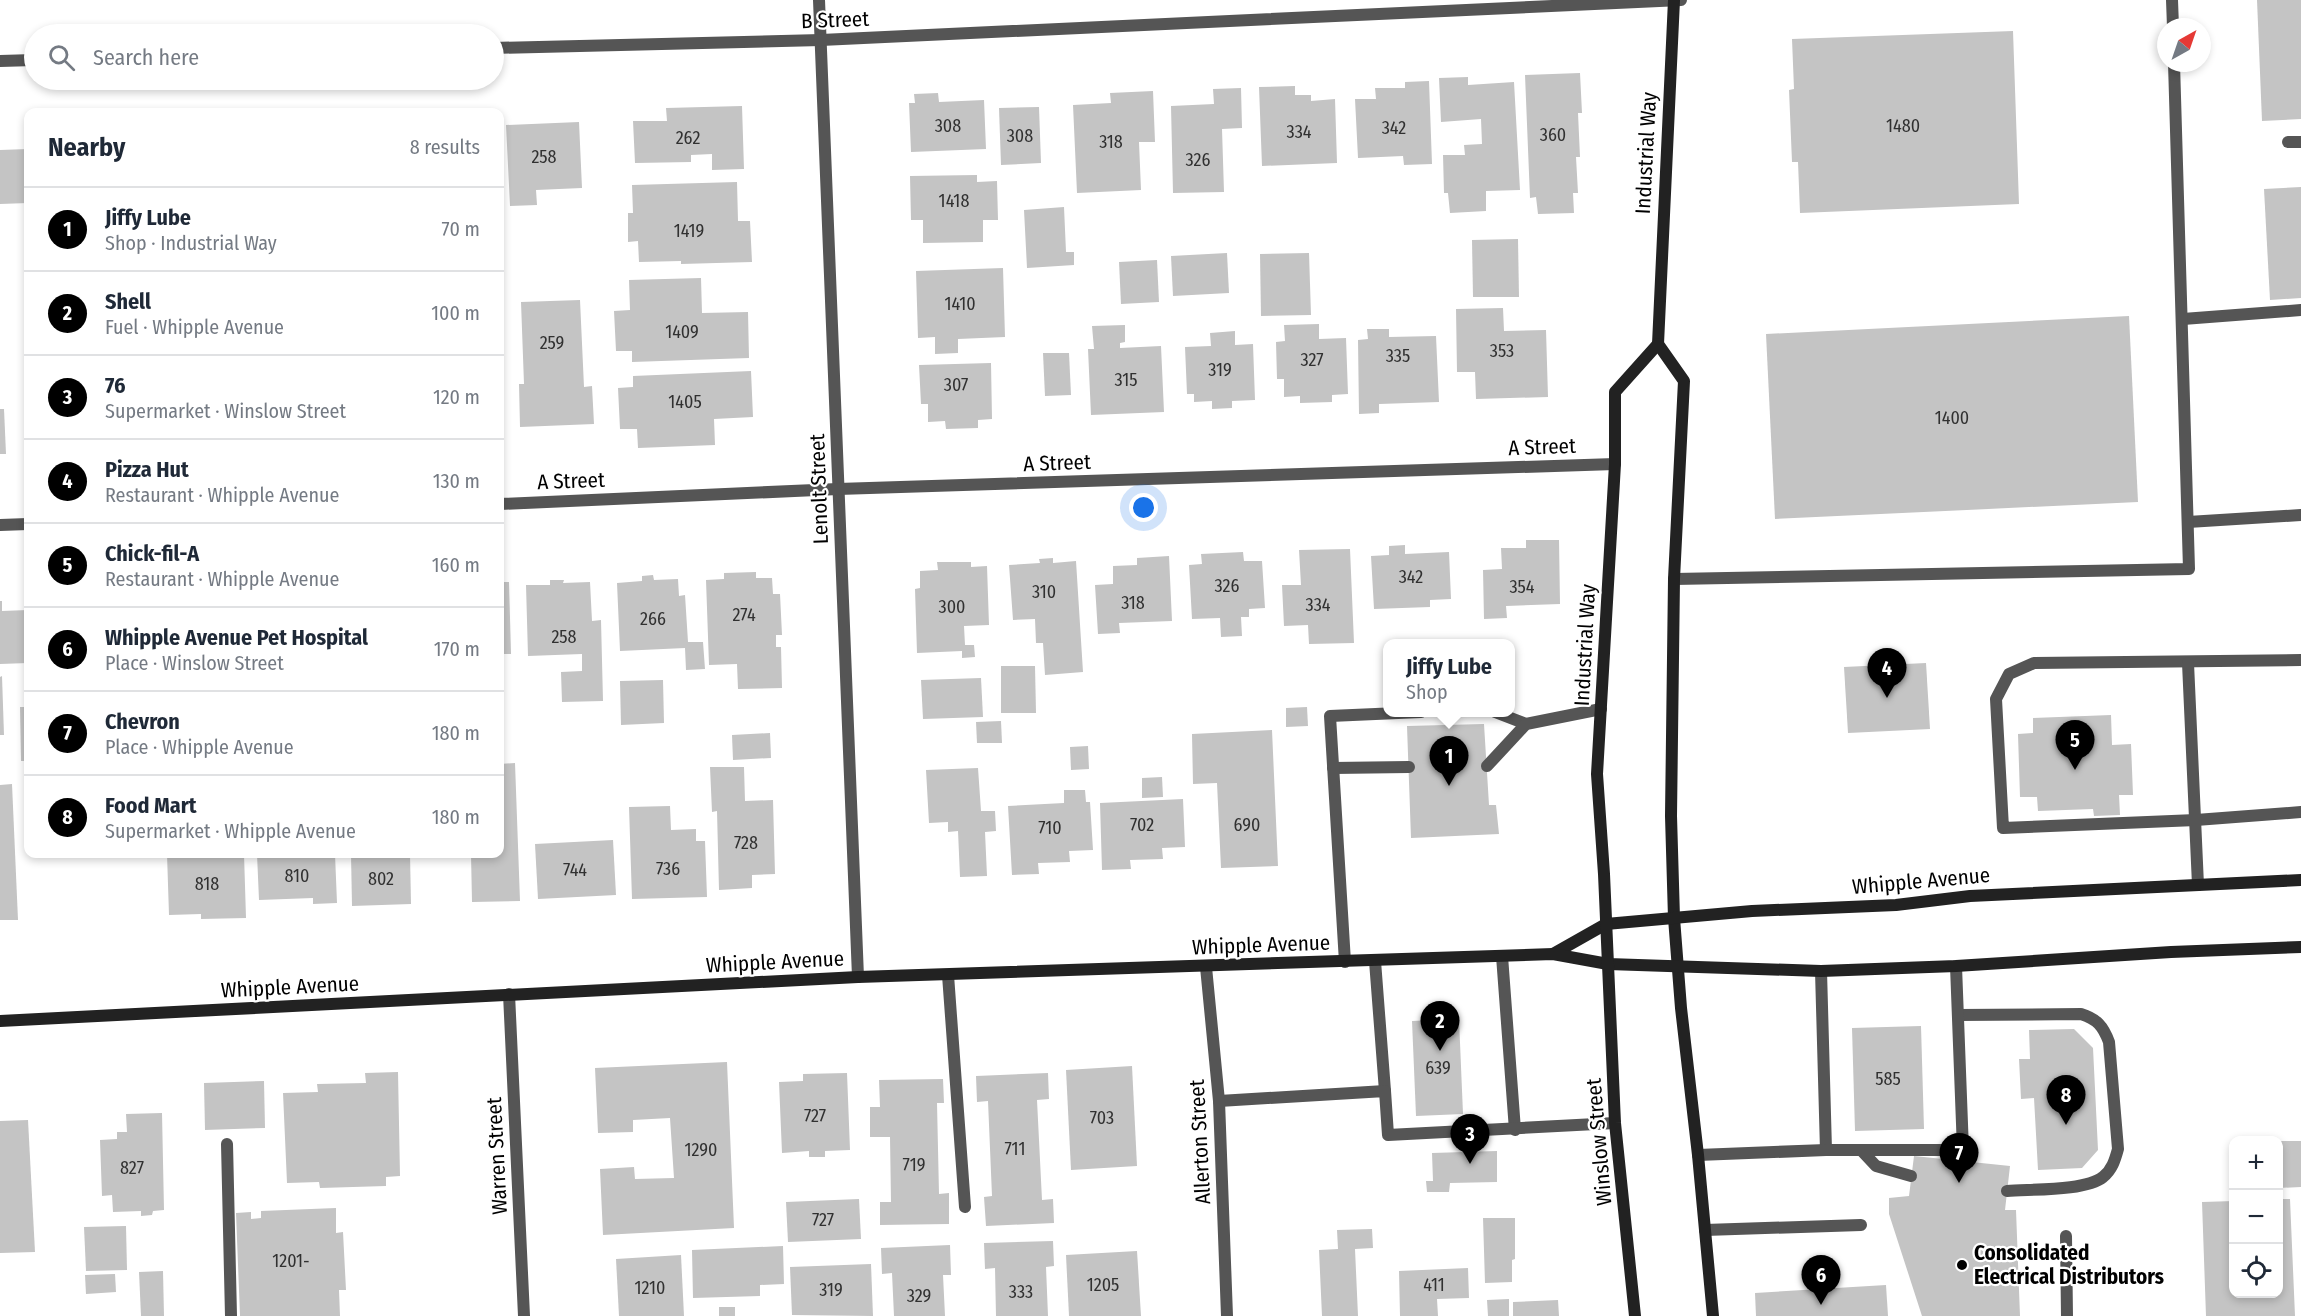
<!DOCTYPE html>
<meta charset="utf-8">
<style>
:root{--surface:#fff;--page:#f6f6f7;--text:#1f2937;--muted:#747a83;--line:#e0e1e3;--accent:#000}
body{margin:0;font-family:"Fira Sans Condensed",sans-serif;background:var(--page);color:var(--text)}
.controls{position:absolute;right:18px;bottom:18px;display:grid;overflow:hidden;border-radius:12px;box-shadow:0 3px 9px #0003}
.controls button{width:54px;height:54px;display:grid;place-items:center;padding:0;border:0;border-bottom:2px solid var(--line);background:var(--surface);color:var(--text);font:30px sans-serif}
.compass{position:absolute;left:2157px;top:18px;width:54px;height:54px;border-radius:50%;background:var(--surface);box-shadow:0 3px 9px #0003;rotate:40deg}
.you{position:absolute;left:1144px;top:508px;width:21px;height:21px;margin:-15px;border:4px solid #fff;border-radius:50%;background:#1a73e8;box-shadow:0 0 0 9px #1a73e833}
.badge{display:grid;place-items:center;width:39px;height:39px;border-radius:50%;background:var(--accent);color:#fff;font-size:20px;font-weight:700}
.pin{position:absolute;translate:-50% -50px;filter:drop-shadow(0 2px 3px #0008)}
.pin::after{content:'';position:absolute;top:32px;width:21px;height:18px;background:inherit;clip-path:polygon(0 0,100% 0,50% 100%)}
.popup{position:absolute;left:1383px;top:639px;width:132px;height:78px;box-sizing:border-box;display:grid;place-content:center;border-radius:12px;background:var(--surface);filter:drop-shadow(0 2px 4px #0005);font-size:20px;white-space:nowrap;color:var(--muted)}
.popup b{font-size:22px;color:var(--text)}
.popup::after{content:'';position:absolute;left:50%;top:100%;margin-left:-12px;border:12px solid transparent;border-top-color:var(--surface)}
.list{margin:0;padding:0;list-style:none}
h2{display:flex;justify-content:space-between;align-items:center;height:78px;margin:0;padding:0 24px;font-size:26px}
h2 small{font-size:20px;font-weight:400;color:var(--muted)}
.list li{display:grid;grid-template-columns:39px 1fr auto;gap:18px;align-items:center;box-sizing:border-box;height:84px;padding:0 24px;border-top:2px solid var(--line)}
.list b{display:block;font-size:22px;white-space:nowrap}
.list p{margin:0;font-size:20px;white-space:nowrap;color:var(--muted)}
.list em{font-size:20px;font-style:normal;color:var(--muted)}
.icon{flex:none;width:33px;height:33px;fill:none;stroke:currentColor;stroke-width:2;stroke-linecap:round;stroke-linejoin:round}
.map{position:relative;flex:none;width:2301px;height:1316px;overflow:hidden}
.search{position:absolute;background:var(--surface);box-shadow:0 3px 9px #0003;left:24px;top:24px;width:480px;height:66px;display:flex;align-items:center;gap:15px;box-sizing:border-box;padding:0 21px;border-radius:33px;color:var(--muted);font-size:22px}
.panel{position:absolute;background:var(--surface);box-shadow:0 3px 9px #0003;left:24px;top:108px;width:480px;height:750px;border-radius:12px}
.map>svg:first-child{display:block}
.building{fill:#c4c4c4}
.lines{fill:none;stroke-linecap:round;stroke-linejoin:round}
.lane{stroke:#555;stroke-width:12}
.street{stroke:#555;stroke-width:12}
.secondary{stroke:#222;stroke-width:12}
.poi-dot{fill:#000;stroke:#fff;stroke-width:2}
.labels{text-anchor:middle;stroke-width:4.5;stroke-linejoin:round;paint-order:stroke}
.number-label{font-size:18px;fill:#313131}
.street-label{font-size:21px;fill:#000;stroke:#fff}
.poi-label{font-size:21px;font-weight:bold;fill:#000;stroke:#fff;text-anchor:start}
</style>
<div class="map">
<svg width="2301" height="1316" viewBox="0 0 2301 1316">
<rect width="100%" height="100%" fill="#fff"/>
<!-- building -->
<g class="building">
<polygon points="2257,0 2301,0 2301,119 2262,121"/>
<polygon points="2013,31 2019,204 1800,213 1798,162 1792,162 1789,90 1794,89 1792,39"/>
<polygon points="1580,73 1582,113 1578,113 1580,157 1576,157 1578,193 1573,193 1574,213 1538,214 1536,197 1530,198 1525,75"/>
<polygon points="1468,77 1468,85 1514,82 1520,190 1486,191 1486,211 1450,213 1448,193 1444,193 1443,155 1465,155 1464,145 1482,144 1481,119 1441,122 1439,78"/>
<polygon points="1429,81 1432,164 1404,165 1403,156 1358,158 1355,99 1376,99 1375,88 1405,88 1405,82"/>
<polygon points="1295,86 1295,95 1311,95 1311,101 1335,99 1337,163 1262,166 1259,87"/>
<polygon points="1241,88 1242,128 1222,129 1224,192 1173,193 1171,106 1214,104 1213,89"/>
<polygon points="1153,91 1155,142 1139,142 1141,190 1077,193 1073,105 1111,103 1110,93"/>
<polygon points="938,93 939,102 984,100 986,149 911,152 909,103 915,103 914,94"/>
<polygon points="742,106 744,169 712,170 712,154 691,155 691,162 635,163 633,121 667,121 666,108"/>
<polygon points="1039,107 1041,163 1001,165 999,108"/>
<polygon points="579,122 582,188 536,190 537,205 510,206 506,125"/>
<polygon points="28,149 28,203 0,204 0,150"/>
<polygon points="977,175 977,182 997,181 998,220 983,220 983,242 923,243 923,220 911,220 910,176"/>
<polygon points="737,182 738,221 750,221 752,262 681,264 681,261 639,262 638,241 628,242 628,213 633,213 632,185"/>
<polygon points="2301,187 2301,298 2270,300 2264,189"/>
<polygon points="1064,207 1066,252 1074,252 1074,265 1027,268 1024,210"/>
<polygon points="1518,239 1519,297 1473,297 1472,240"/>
<polygon points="1227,253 1229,293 1173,296 1171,256"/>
<polygon points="1309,253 1311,315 1261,316 1260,254"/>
<polygon points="1157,260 1159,302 1121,304 1119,262"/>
<polygon points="1003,268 1005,337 958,339 958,353 935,354 935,337 918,338 916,271"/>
<polygon points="701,278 702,313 748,312 749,358 632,362 632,351 616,351 614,311 630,310 629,280"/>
<polygon points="580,300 584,387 592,386 594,424 520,427 519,384 524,384 521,302"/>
<polygon points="1503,308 1504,331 1546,330 1548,397 1476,399 1475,372 1457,372 1456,309"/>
<polygon points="2129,316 2138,502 1775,519 1766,334"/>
<polygon points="1319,324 1319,339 1346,338 1348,394 1332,395 1332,402 1300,403 1300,396 1284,397 1284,379 1277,379 1276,342 1285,341 1284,325"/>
<polygon points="1125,325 1125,342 1120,343 1120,348 1161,346 1164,412 1091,415 1088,349 1094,349 1092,326"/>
<polygon points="1367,329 1389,329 1389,337 1436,336 1439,402 1379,404 1379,413 1359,414 1358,340 1368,339"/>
<polygon points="1235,331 1235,345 1253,344 1255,400 1232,401 1232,408 1212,409 1212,401 1194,402 1194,394 1187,394 1185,347 1211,346 1210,333"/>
<polygon points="1043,353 1069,353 1071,395 1045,396"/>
<polygon points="991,363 992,419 978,420 978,428 946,429 945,421 928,422 928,404 921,404 919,365"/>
<polygon points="751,371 753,417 714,419 715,445 638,448 637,429 620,429 618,388 633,387 633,376"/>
<polygon points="0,409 4,409 6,454 0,454"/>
<polygon points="1526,540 1559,540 1560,604 1506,606 1507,618 1484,619 1483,570 1502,569 1501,548 1526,548"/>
<polygon points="1405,545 1405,554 1449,552 1451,599 1430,600 1430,607 1374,609 1371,556 1389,555 1389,546"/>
<polygon points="1350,549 1354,643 1309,644 1308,625 1284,626 1282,585 1301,585 1299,550"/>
<polygon points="1243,552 1244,561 1262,561 1265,608 1249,609 1249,617 1241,617 1242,636 1221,637 1220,618 1192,619 1189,565 1202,564 1201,554"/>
<polygon points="1169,556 1172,621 1119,623 1120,633 1098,634 1095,585 1113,584 1113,566 1137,565 1137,558"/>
<polygon points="1053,558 1053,563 1076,561 1083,672 1045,675 1043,643 1036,643 1035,619 1013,620 1009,565 1040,563 1039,559"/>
<polygon points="937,562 971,562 971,567 987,566 989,625 964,626 965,645 974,645 975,657 962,658 962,651 917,653 915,589 920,588 920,571 938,570"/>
<polygon points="756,572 756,578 772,578 773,594 780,594 782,635 776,635 776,647 781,647 782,688 738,689 737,664 709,665 706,580 724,579 724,573"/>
<polygon points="653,575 654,580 678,579 679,596 685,595 688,642 703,642 705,669 686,670 685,648 620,651 617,583 642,581 642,576"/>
<polygon points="550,580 564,580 563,583 590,582 592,621 601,620 603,701 562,702 561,672 582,671 582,654 528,656 526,585 550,585"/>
<polygon points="500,582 509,582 511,654 500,654"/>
<polygon points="0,601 2,601 2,611 28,610 28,663 0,664"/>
<polygon points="1926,663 1930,729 1848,733 1844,667"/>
<polygon points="1001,666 1035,666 1036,713 1001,713"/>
<polygon points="2,676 4,735 0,735 0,677"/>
<polygon points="981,678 983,717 923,719 921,680"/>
<polygon points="663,680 664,723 621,725 620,681"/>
<polygon points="20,707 28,707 28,761 21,761"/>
<polygon points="1307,707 1308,726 1286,727 1286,708"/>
<polygon points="2111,715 2112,745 2131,744 2133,795 2119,795 2120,815 2094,816 2093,809 2038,811 2037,797 2020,797 2018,734 2033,733 2033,718"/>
<polygon points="1001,721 1002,743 977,743 976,722"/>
<polygon points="1484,724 1489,805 1496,805 1499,834 1411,838 1407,726"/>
<polygon points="1272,730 1278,866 1221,868 1217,783 1193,784 1192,734"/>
<polygon points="770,733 771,758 733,760 732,735"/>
<polygon points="1088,746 1089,769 1071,770 1070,747"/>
<polygon points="515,763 520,901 472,902 471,854 500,854 500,764"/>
<polygon points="710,767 744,767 745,801 773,800 775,874 752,875 752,888 719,890 717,811 712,812"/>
<polygon points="978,768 981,811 995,811 996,831 985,832 987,876 960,877 958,831 948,832 948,822 929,823 926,770"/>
<polygon points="1162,777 1163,797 1142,798 1142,778"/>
<polygon points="12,784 18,920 0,920 0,785"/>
<polygon points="1064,790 1085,790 1086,802 1090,802 1093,850 1069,851 1070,862 1038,863 1039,874 1012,875 1008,806 1064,803"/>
<polygon points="1183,799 1185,847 1162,848 1163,859 1130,860 1131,869 1102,870 1100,803"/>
<polygon points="670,806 671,830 696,829 696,841 705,841 707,897 632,899 629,807"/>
<polygon points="613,840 616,895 538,899 535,844"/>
<polygon points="167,854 244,854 246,918 201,919 201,914 169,915"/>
<polygon points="257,854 335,854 337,903 313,904 313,898 259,900"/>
<polygon points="351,854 410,854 411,904 352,906"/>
<polygon points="1459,1019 1463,1114 1416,1116 1412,1021"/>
<polygon points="1921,1026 1924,1129 1855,1131 1852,1028"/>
<polygon points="2074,1029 2093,1048 2098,1150 2082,1168 2038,1170 2034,1098 2021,1099 2019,1059 2030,1059 2029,1030"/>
<polygon points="727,1062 734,1228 603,1235 600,1169 634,1167 635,1179 674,1178 670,1118 633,1120 633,1132 598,1133 595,1068"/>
<polygon points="1132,1066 1137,1166 1071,1170 1066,1070"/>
<polygon points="398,1072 400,1176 386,1177 386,1186 320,1188 319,1182 287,1183 283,1093 318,1092 317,1084 366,1083 365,1073"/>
<polygon points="847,1073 850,1150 825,1151 825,1157 809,1157 809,1151 782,1153 779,1082 803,1081 803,1074"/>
<polygon points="1048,1073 1049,1099 1037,1100 1042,1200 1053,1199 1054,1223 986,1226 984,1197 992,1196 988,1101 977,1102 976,1076"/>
<polygon points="943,1079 944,1103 937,1103 939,1194 949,1193 949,1224 880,1225 880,1202 891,1202 890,1137 870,1137 870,1107 880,1107 879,1080"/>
<polygon points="264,1081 265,1128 205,1130 204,1083"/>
<polygon points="162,1113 164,1210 153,1211 152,1215 141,1216 141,1211 113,1212 112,1195 102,1196 100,1140 117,1139 117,1132 127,1132 126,1114"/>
<polygon points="28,1120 35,1252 0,1253 0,1121"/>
<polygon points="2278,1141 2301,1141 2301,1187 2278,1188"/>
<polygon points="1497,1151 1497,1182 1450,1183 1449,1192 1427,1192 1426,1181 1433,1181 1432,1153"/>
<polygon points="1914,1156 2010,1166 2005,1210 2016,1210 2020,1316 1922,1316 1889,1214 1889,1198 1909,1196"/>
<polygon points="859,1199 861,1239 788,1242 786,1202"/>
<polygon points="2278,1199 2290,1199 2295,1316 2206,1316 2202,1202 2234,1201 2234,1294 2278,1294"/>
<polygon points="336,1208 336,1233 343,1232 346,1290 339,1290 340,1316 240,1316 236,1213 251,1212 251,1219 261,1218 261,1211"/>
<polygon points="1483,1218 1515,1218 1515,1259 1512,1260 1512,1282 1485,1283"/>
<polygon points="126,1226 127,1270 86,1271 84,1227"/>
<polygon points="1372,1229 1373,1248 1355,1249 1358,1316 1322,1316 1319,1250 1338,1249 1337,1230"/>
<polygon points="1053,1241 1054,1266 1046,1267 1048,1316 996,1316 995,1268 985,1269 984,1243"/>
<polygon points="950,1245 951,1275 943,1275 945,1316 894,1316 892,1273 882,1274 881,1248"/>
<polygon points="783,1246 784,1284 760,1285 760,1296 693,1298 692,1250"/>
<polygon points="1137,1251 1141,1316 1069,1316 1066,1255"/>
<polygon points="681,1255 684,1316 619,1316 616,1259"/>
<polygon points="871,1264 873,1316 792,1315 790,1267"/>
<polygon points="1468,1268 1469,1298 1437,1299 1438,1316 1400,1316 1399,1271"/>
<polygon points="163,1271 164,1316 141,1316 139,1272"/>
<polygon points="115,1274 116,1292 86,1294 85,1275"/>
<polygon points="1886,1285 1888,1316 1756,1316 1755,1293"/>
<polygon points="1509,1299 1509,1316 1488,1316 1487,1300"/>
<polygon points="1558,1300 1559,1316 1513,1316 1513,1302"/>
<rect x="719" y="1307" width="16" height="9"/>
</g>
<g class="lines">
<!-- lane -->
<g class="lane">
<polyline points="2172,0 2173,27"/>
<polyline points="2288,142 2301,142"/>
<polyline points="2183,319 2301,310"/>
<polyline points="2188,522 2301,515"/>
<polyline points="1674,579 2189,569 2174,63"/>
<polyline points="2301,660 2034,663 2009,674 1996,699 2003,828 2196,820 2301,812"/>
<polyline points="2188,663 2198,885"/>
<polyline points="1495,712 1526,724"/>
<polyline points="1487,766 1526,724 1601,709"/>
<polyline points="1333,768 1409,767"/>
<polyline points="1502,956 1515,1130"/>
<polyline points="1375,961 1385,1091"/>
<polyline points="1345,962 1330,716 1421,712"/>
<polyline points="1821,971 1826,1150"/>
<polyline points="948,975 965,1207"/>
<path d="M1958,1015L2081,1014C2097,1019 2103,1026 2109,1042L2118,1149C2115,1160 2112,1170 2103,1177C2086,1191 2031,1189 2007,1191"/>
<polyline points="1219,1101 1385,1091 1388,1135 1615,1123"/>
<polyline points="227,1144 231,1316"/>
<polyline points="1861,1150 1876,1166 1911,1176"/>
<polyline points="1698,1155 1826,1150 1963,1150 1956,966"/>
<polyline points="1705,1230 1861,1225"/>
<polyline points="2066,1236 2067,1316"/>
</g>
<!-- street -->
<g class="street">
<polyline points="819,0 858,977"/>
<polyline points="494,48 821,40 1681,0"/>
<polyline points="0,61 34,60"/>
<polyline points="500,504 838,489 1615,464"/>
<polyline points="0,525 28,524"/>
<polyline points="1206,967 1219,1101 1227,1316"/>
<polyline points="509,994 524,1316"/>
</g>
<!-- secondary -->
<g class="secondary">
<polyline points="1674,0 1658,344 1684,381 1674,579 1671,816 1674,918 1681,1008 1698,1155 1713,1316"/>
<polyline points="1553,954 1606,924 1752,911 1896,905 1970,896 2301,880"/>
<polyline points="0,1021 858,977 1553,954 1608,964 1821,971 1956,966 2171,952 2301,947"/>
<polyline points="1635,1316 1615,1123 1604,874 1597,774 1615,464 1615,392 1658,344"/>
</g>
</g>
<!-- markers -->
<circle class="poi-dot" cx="1962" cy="1265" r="6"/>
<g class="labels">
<!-- number labels -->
<g class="number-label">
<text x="948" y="132">308</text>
<text x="1903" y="132">1480</text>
<text x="1394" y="134">342</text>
<text x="1299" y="138">334</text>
<text x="1553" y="141">360</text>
<text x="1020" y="142">308</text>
<text x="688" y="144">262</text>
<text x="1111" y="148">318</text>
<text x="544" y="163">258</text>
<text x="1198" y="166">326</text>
<text x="954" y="207">1418</text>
<text x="689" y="237">1419</text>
<text x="960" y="310">1410</text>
<text x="682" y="338">1409</text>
<text x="552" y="349">259</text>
<text x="1502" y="357">353</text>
<text x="1398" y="362">335</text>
<text x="1312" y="366">327</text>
<text x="1220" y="376">319</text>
<text x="1126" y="386">315</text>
<text x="956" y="391">307</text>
<text x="685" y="408">1405</text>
<text x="1952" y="424">1400</text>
<text x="1411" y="583">342</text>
<text x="1227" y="592">326</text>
<text x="1522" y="593">354</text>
<text x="1044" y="598">310</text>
<text x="1133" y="609">318</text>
<text x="1318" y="611">334</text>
<text x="952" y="613">300</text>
<text x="744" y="621">274</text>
<text x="653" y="625">266</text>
<text x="564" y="643">258</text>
<text x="1142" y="831">702</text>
<text x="1247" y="831">690</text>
<text x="1050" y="834">710</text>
<text x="746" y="849">728</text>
<text x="668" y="875">736</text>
<text x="575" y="876">744</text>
<text x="297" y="882">810</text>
<text x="381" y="885">802</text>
<text x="207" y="890">818</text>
<text x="1438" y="1074">639</text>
<text x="1888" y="1085">585</text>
<text x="815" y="1122">727</text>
<text x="1102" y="1124">703</text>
<text x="1015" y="1155">711</text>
<text x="701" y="1156">1290</text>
<text x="914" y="1171">719</text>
<text x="132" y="1174">827</text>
<text x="823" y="1226">727</text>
<text x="291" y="1267">1201-</text>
<text x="1103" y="1291">1205</text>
<text x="1434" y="1291">411</text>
<text x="650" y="1294">1210</text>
<text x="831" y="1296">319</text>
<text x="1021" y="1298">333</text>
<text x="919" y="1302">329</text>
</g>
<!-- street labels -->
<g class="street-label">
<text transform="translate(835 20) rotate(-2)" y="7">B Street</text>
<text transform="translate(1646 153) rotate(-87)" y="7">Industrial Way</text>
<text transform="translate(1542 447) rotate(-2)" y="7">A Street</text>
<text transform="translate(1057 463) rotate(-2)" y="7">A Street</text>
<text transform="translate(571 481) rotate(-2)" y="7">A Street</text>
<text transform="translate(819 489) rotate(-92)" y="7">Lenolt Street</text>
<text transform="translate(1585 645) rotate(-87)" y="7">Industrial Way</text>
<text transform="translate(1921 881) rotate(-5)" y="7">Whipple Avenue</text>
<text transform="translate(1261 945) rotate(-2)" y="7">Whipple Avenue</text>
<text transform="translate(775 962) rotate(-3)" y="7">Whipple Avenue</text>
<text transform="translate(290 987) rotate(-3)" y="7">Whipple Avenue</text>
<text transform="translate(1200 1142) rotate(-93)" y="7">Allerton Street</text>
<text transform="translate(1599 1142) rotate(-95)" y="7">Winslow Street</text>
<text transform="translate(497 1156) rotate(-93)" y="7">Warren Street</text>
</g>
<!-- poi labels -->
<g class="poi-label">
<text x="1974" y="1260">Consolidated<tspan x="1974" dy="24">Electrical Distributors</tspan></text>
</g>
</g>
</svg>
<div class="controls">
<button>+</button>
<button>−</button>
<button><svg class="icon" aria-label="locate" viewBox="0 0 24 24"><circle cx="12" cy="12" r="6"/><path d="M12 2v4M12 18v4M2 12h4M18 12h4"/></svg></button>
</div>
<svg class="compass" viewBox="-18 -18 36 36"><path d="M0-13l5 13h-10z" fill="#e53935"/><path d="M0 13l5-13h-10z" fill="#747a83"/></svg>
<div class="you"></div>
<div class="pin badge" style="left:1449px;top:786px">1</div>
<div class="popup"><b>Jiffy Lube</b>Shop</div>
<div class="pin badge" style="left:1440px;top:1051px">2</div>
<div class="pin badge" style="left:1470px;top:1164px">3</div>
<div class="pin badge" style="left:1887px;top:698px">4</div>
<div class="pin badge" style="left:2075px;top:770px">5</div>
<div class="pin badge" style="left:1821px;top:1305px">6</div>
<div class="pin badge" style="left:1959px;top:1183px">7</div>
<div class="pin badge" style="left:2066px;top:1125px">8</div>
<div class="search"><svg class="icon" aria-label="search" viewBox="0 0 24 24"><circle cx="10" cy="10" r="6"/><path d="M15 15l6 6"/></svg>Search here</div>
<section class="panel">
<h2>Nearby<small>8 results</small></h2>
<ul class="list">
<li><span class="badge">1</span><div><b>Jiffy Lube</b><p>Shop · Industrial Way</p></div><em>70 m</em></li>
<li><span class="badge">2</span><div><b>Shell</b><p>Fuel · Whipple Avenue</p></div><em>100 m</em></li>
<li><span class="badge">3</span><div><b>76</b><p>Supermarket · Winslow Street</p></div><em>120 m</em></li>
<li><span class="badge">4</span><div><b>Pizza Hut</b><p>Restaurant · Whipple Avenue</p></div><em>130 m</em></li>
<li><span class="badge">5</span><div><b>Chick-fil-A</b><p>Restaurant · Whipple Avenue</p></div><em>160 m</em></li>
<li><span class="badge">6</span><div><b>Whipple Avenue Pet Hospital</b><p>Place · Winslow Street</p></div><em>170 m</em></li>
<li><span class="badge">7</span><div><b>Chevron</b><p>Place · Whipple Avenue</p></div><em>180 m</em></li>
<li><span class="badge">8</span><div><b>Food Mart</b><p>Supermarket · Whipple Avenue</p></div><em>180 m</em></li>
</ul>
</section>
</div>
